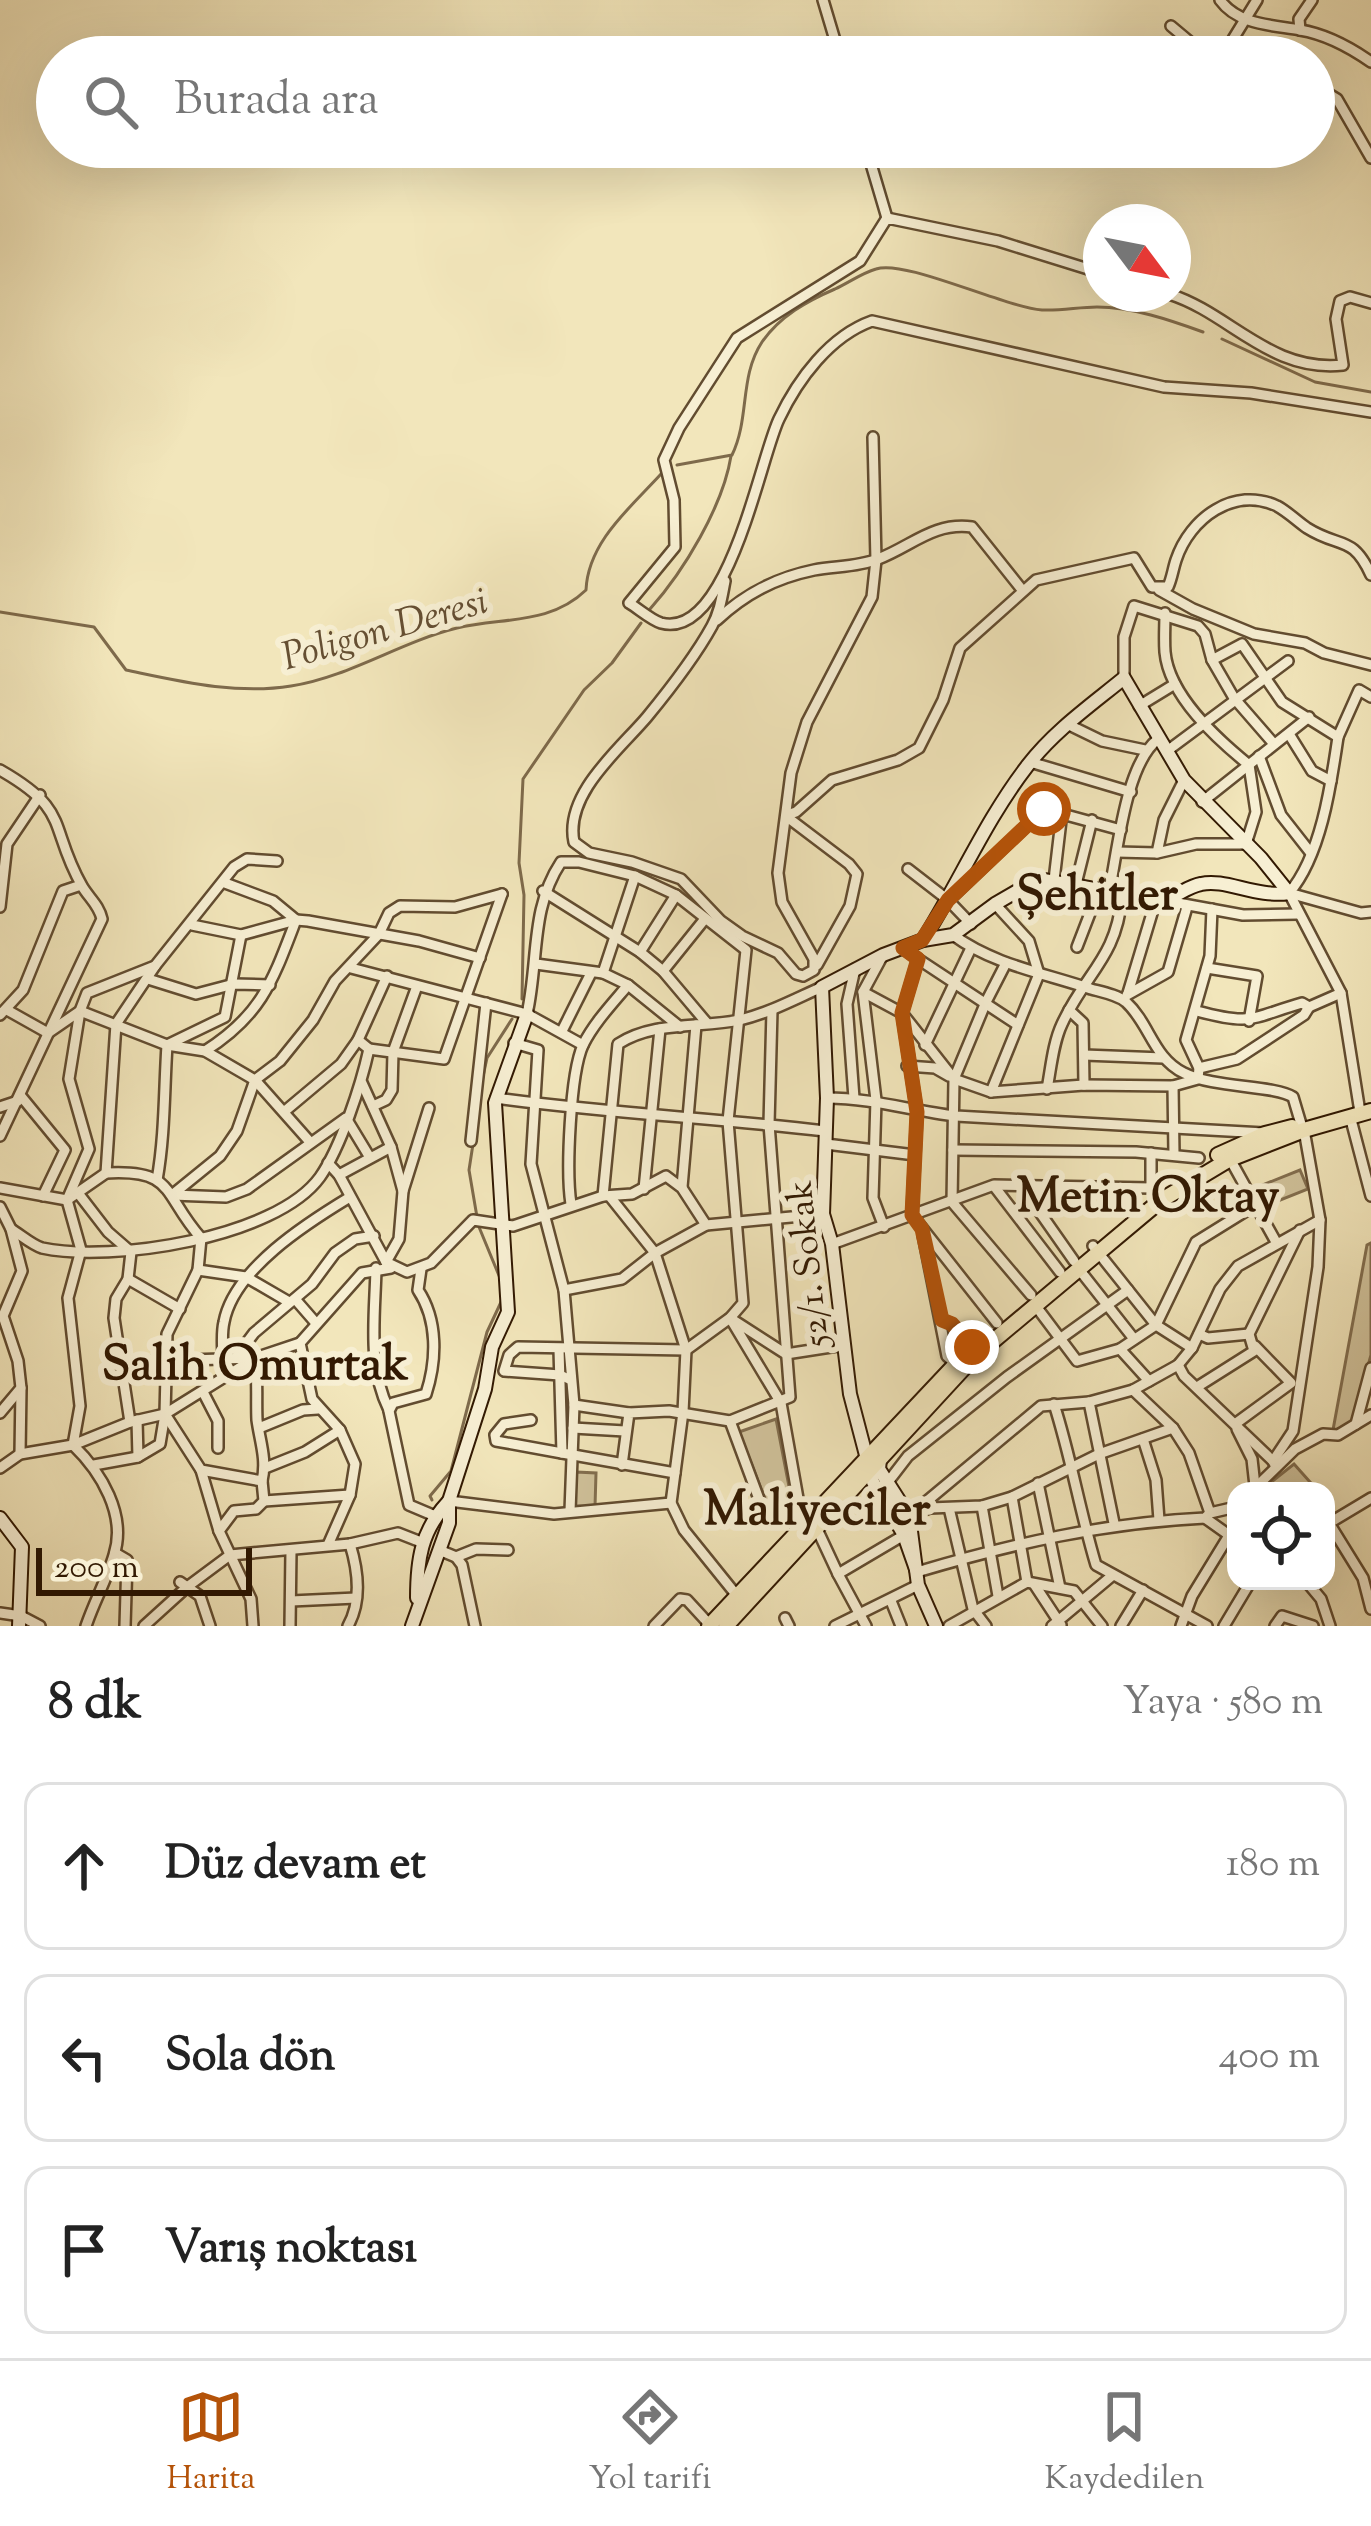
<!DOCTYPE html>
<html lang="tr">
<meta charset="utf-8">
<style>
:root{--surface:#fff;--page:#f2f2f2;--text:#222;--muted:#767676;--line:#e0e0e0;--accent:#b45309}
body{margin:0;font-family:"Sorts Mill Goudy",serif;background:var(--page);color:var(--text)}
.controls{position:absolute;right:36px;bottom:36px;display:grid;overflow:hidden;border-radius:24px;box-shadow:0 12px 48px #0002}
.controls button{width:108px;height:108px;display:grid;place-items:center;padding:0;border:0;border-bottom:3px solid var(--line);background:var(--surface);color:var(--text);font:60px sans-serif}
.compass{position:absolute;left:1083px;top:204px;width:108px;height:108px;border-radius:50%;background:var(--surface);box-shadow:0 12px 48px #0002;rotate:122deg}
.scale{position:absolute;left:36px;bottom:30px;width:216px;box-sizing:border-box;padding-left:12px;border:6px solid #321902;border-top:0;font-size:33px;line-height:42px;white-space:nowrap;color:#321902;-webkit-text-stroke:9px #f7efd3;paint-order:stroke}
.stop{position:absolute;width:36px;height:36px;margin:-27px;border:9px solid #b45309;border-radius:50%;background:#fff}
.stop.end{background:#b45309;border-color:#fff;box-shadow:0 3px 12px #0008}
.list{margin:0;padding:0;list-style:none}
h2{display:flex;justify-content:space-between;align-items:center;height:156px;margin:0;padding:0 48px;font-size:51px}
h2 small{font-size:39px;font-weight:400;color:var(--muted)}
.list li{display:grid;grid-template-columns:78px 1fr auto;gap:36px;align-items:center;box-sizing:border-box;height:168px;margin:0 24px 24px;padding:0 24px;border:3px solid var(--line);border-radius:24px}
.list b{display:block;font-size:45px;white-space:nowrap}
.list em{font-size:39px;font-style:normal;color:var(--muted)}
.icon{flex:none;width:66px;height:66px;fill:none;stroke:currentColor;stroke-width:2;stroke-linecap:round;stroke-linejoin:round}
.map{position:relative;flex:none;width:1371px;height:1626px;overflow:hidden}
.search{position:absolute;background:var(--surface);box-shadow:0 12px 48px #0002;left:36px;right:36px;top:36px;height:132px;display:flex;align-items:center;gap:30px;box-sizing:border-box;padding:0 42px;border-radius:66px;color:var(--muted);font-size:45px}
.sheet{height:732px;background:var(--surface)}
nav{display:flex;justify-content:space-around;align-items:center;box-sizing:border-box;height:168px;border-top:3px solid var(--line);background:var(--surface);font-size:33px;color:var(--muted)}
nav a{display:grid;justify-items:center;gap:6px}
nav .on{color:var(--accent)}
.map>svg:first-child{display:block}
.green{fill:#d1c39c;stroke:#826e4f;stroke-width:3}
.lines{fill:none;stroke-linecap:round;stroke-linejoin:round}
.stream{stroke:#7e6a4b;stroke-width:3}
.street-casing{stroke:#624c30;stroke-width:14}
.secondary-casing{stroke:#321902;stroke-width:16}
.primary-casing{stroke:#321902;stroke-width:18}
.street{stroke:#f7efd3;stroke-width:9}
.secondary{stroke:#f7efd3;stroke-width:12}
.primary{stroke:#f2e6bb;stroke-width:14}
.route{stroke:#b45309;stroke-width:15}
.labels{text-anchor:middle;stroke-width:12;stroke-linejoin:round;paint-order:stroke}
.street-label{font-size:36px;fill:#321902;stroke:#f7efd3}
.water-label{font-size:39px;font-style:italic;fill:#654f33;stroke:#f7efd3}
.district-label{font-size:48px;font-weight:bold;fill:#321902;stroke:#f7efd3}
</style>
<div class="map">
<svg width="1371" height="1626" viewBox="0 0 1371 1626">
<rect width="100%" height="100%" fill="#f2e6bb"/>
<filter id="stains"><feTurbulence type="fractalNoise" baseFrequency=".00167" numOctaves="4"/><feColorMatrix values="0 0 0 0 .2 0 0 0 0 .09 0 0 0 0 .02 0 0 0 .5 -.17"/></filter>
<radialGradient id="worn" r=".72"><stop offset=".6" stop-color="#630" stop-opacity="0"/><stop offset="1" stop-color="#630" stop-opacity=".3"/></radialGradient>
<!-- green -->
<g class="green">
<polygon points="1300,1170 1308,1189 1263,1207 1255,1188"/>
<polygon points="1371,1243 1371,1355 1352,1423 1337,1431 1333,1430 1367,1245"/>
<polygon points="776,1419 792,1502 769,1509 739,1432"/>
<polygon points="1294,1464 1318,1491 1260,1491"/>
<polygon points="576,1472 596,1473 595,1507 575,1506"/>
</g>
<g class="lines">
<!-- stream -->
<g class="stream">
<polyline points="1222,339 1315,382 1371,392"/>
<path d="M677,465L732,455C750,418 739,377 762,342C780,316 807,301 835,289C848,283 862,273 876,269C905,259 1001,306 1042,310C1061,311 1079,307 1097,307C1132,307 1170,320 1203,332"/>
<path d="M650,609C684,571 723,506 731,456"/>
<path d="M0,612L94,627L126,670C179,681 236,695 291,686C349,677 400,642 457,628C503,617 550,625 586,590C588,542 630,508 661,474"/>
<polyline points="522,999 524,895 519,863 523,779 584,690 612,663 641,623"/>
<polyline points="482,1081 487,1058 512,1019"/>
<polyline points="473,1144 469,1170 477,1217"/>
<polyline points="479,1227 500,1278"/>
<polyline points="432,1500 430,1496 451,1471 487,1332 502,1300"/>
</g>
<!-- street casing -->
<g class="street-casing">
<g id="street">
<polyline points="823,0 840,57"/>
<path d="M1220,0C1238,25 1272,25 1300,30C1325,34 1351,48 1371,62"/>
<polyline points="1171,26 1208,57"/>
<polyline points="1300,30 1299,19 1312,0"/>
<polyline points="1222,57 1257,0"/>
<polyline points="1314,85 1337,99 1371,158"/>
<polyline points="866,147 887,218"/>
<path d="M1101,273L998,241L887,218L860,261L737,338L679,428L664,460L674,500L675,547L629,603C639,609 651,620 661,623C728,641 760,458 779,419C798,379 830,336 872,321L1164,387L1251,393L1371,412"/>
<path d="M1169,294C1230,313 1270,373 1343,365L1336,319L1340,301L1350,297L1371,303"/>
<path d="M725,581C722,596 720,612 712,626C695,657 670,689 647,717C620,749 564,794 574,842L589,853L632,862L681,879L721,921L742,936L778,953L796,974L803,976L814,970V959L782,902L778,873L791,773L807,722L872,597L876,560L873,437"/>
<polyline points="1159,590 1193,609 1254,634 1305,643 1324,653 1371,665"/>
<path d="M717,620C745,594 775,578 814,570C835,566 858,567 878,559C912,546 933,522 972,527L1023,591"/>
<path d="M1212,660L1242,644L1282,702L1338,737C1331,785 1321,856 1289,893"/>
<polyline points="1124,678 1124,637 1134,606 1198,626 1205,634 1212,660 1234,698 1274,744"/>
<polyline points="1139,706 1175,684"/>
<polyline points="1067,724 1102,741 1145,750"/>
<polyline points="1289,734 1312,771 1331,781"/>
<polyline points="1338,737 1359,690 1371,697"/>
<polyline points="1167,751 1288,661"/>
<polyline points="1259,756 1281,815 1310,852"/>
<polyline points="1030,762 1131,792"/>
<path d="M0,770C72,811 48,826 82,886C89,898 99,905 102,919L0,1136"/>
<polyline points="1202,802 1309,717"/>
<path d="M787,815L796,812L832,780L898,760L919,748L943,700L960,648L1036,580L1134,558L1152,587H1168C1172,578 1173,569 1176,560C1190,518 1234,486 1277,506C1288,512 1297,521 1307,528C1340,549 1352,534 1371,575"/>
<polyline points="787,817 849,864 857,874 850,906 817,965"/>
<path d="M1117,852L1157,853L1196,844H1246L1256,812L1249,765C1217,739 1169,696 1165,652C1164,639 1165,626 1165,613"/>
<polyline points="1157,853 1164,820 1184,780"/>
<polyline points="908,869 948,900 971,924"/>
<polyline points="1054,880 1062,812"/>
<polyline points="1076,884 1092,820"/>
<polyline points="543,891 640,952 663,971 706,1022"/>
<path d="M1109,892C1118,851 1125,765 1158,739"/>
<polyline points="1289,893 1341,993 1360,1112"/>
<polyline points="1289,893 1361,913 1371,912"/>
<polyline points="954,895 1044,809 1121,830"/>
<polyline points="1167,901 1243,915 1298,914"/>
<polyline points="0,907 7,844 40,795"/>
<polyline points="192,925 241,935 296,920 308,921 419,941 480,958"/>
<path d="M953,935C994,965 1044,973 1091,989C1102,992 1118,995 1126,1002C1150,1024 1153,1058 1184,1073C1213,1088 1274,1085 1293,1097L1301,1124"/>
<polyline points="1077,947 1099,890"/>
<polyline points="903,948 918,959 902,1013 954,1079 991,1092 1084,1085 1173,1086 1198,1079 1199,1068 1186,1040 1210,956 1212,909"/>
<polyline points="640,952 676,895"/>
<polyline points="883,955 863,992 876,1100 873,1198 884,1227"/>
<polyline points="918,959 1018,1025"/>
<polyline points="1006,963 986,1002 954,1079 952,1202 1031,1295"/>
<polyline points="536,964 603,973 628,985 680,1027"/>
<path d="M155,966L116,1024L106,1173C176,1169 162,1194 201,1238L198,1270L167,1334L165,1414L201,1470L262,1481L264,1501L256,1509L234,1511L219,1531L251,1599L253,1626"/>
<polyline points="351,968 527,1014 583,1045"/>
<polyline points="1207,968 1257,976 1249,1021"/>
<polyline points="663,971 704,920"/>
<polyline points="603,973 635,876"/>
<polyline points="148,979 196,994 234,984 270,985"/>
<polyline points="863,992 902,1013 917,1112 912,1215 997,1323"/>
<polyline points="1128,993 1156,900"/>
<polyline points="1127,995 1168,972 1187,907"/>
<polyline points="7,1010 48,1033 80,1011 87,993 155,966 234,867 247,859 277,861"/>
<polyline points="1069,1010 1083,1023 1084,1085"/>
<path d="M1197,1011C1253,1026 1250,1018 1302,1003L1309,1007L1341,993"/>
<path d="M527,1014C539,960 530,909 561,862H579L635,876L676,895L746,950L728,1121L743,1303L730,1318L686,1350L518,1347L509,1355L504,1371L560,1375L571,1380"/>
<polyline points="0,1015 23,990 63,891 81,885"/>
<polyline points="562,1031 591,973"/>
<polyline points="514,1043 538,1050 531,1164 564,1290 574,1405 570,1511"/>
<polyline points="925,1045 971,948"/>
<polyline points="369,1049 444,1059 502,894"/>
<path d="M205,1051C262,1015 273,980 296,920L273,901L225,883"/>
<polyline points="1084,1055 1163,1058"/>
<polyline points="907,1066 935,1068 949,1076"/>
<polyline points="1199,1068 1237,1059 1304,1015 1309,1007"/>
<polyline points="362,1083 391,1147 403,1191"/>
<polyline points="1173,1086 1174,1155"/>
<path d="M1047,1089C1051,1068 1053,1043 1062,1024C1086,972 1116,959 1122,897"/>
<polyline points="991,1092 1039,974 1029,941 995,904"/>
<polyline points="20,1095 65,1150 43,1196"/>
<path d="M496,1098C605,1113 715,1118 825,1131"/>
<path d="M827,1098C872,1098 912,1111 956,1116L1264,1133"/>
<polyline points="854,1098 847,1004 855,969"/>
<polyline points="373,1106 386,1100 392,1090 393,1052 417,986"/>
<polyline points="0,1107 18,1101"/>
<polyline points="285,1111 341,1064 358,1040"/>
<polyline points="1350,1116 1371,1196"/>
<polyline points="471,1141 486,1003"/>
<polyline points="826,1144 915,1155"/>
<polyline points="953,1150 1136,1152 1199,1158"/>
<polyline points="1230,1159 1276,1242"/>
<polyline points="328,1163 339,1175 386,1262 407,1272 431,1263 473,1220 513,1226 603,1196 632,1194 666,1176 682,1188 706,1225 823,1214"/>
<polyline points="339,1175 391,1147"/>
<path d="M157,1180C165,1135 164,1091 167,1045L225,1017L241,935"/>
<polyline points="1020,1184 1074,1261"/>
<polyline points="994,1186 1060,1272"/>
<polyline points="682,1187 696,1025"/>
<polyline points="0,1188 67,1200 106,1173"/>
<polyline points="644,1189 660,1029"/>
<polyline points="78,1193 108,1232 131,1252 128,1279 116,1299 114,1318 130,1422"/>
<polyline points="172,1195 220,1156 237,1131 255,1080 280,1061 313,1020 335,981 379,934 389,913 400,906 455,907 502,894"/>
<polyline points="172,1195 226,1197 247,1189 346,1118 369,1156"/>
<path d="M603,1196L618,1044C653,1021 700,1028 740,1020C769,1013 795,999 822,987"/>
<polyline points="611,1198 655,1253 686,1350 683,1412 671,1503 684,1530 738,1597"/>
<path d="M571,1204C566,1172 570,1074 583,1045C594,1023 612,1004 628,985"/>
<polyline points="0,1207 11,1229 22,1271 3,1316 18,1361 21,1388 0,1413"/>
<path d="M11,1229C21,1235 32,1245 42,1248C111,1263 276,1238 320,1177C341,1147 361,1085 369,1049L358,1040L387,976"/>
<polyline points="923,1235 947,1356 955,1363"/>
<polyline points="832,1244 994,1185 1151,1188 1151,1153"/>
<polyline points="1093,1246 1156,1325 1192,1348"/>
<polyline points="386,1262 399,1239 403,1191 429,1108"/>
<path d="M376,1268C375,1316 367,1366 389,1410"/>
<polyline points="1078,1268 1134,1339"/>
<path d="M421,1269L418,1290C438,1320 437,1360 426,1394L393,1403L389,1411L409,1505L435,1516"/>
<polyline points="198,1270 246,1277 289,1302"/>
<polyline points="128,1279 180,1309"/>
<polyline points="564,1290 622,1279 655,1253 706,1225"/>
<polyline points="295,1299 315,1322"/>
<polyline points="1035,1305 1077,1361 1120,1349 1156,1325 1196,1242 1254,1206"/>
<polyline points="942,1320 952,1324 972,1347"/>
<polyline points="1199,1334 1208,1338 1249,1334"/>
<polyline points="300,1343 255,1358 165,1414 130,1422 73,1445 80,1406 68,1298 81,1250 67,1200 89,1149 69,1079 80,1011 167,1045 205,1051 255,1080 310,1142"/>
<polyline points="559,1349 562,1453 675,1473"/>
<polyline points="1120,1349 1149,1381"/>
<polyline points="236,1357 254,1333 312,1284 335,1253 355,1239 374,1236"/>
<path d="M223,1361C223,1349 221,1334 224,1322C234,1269 307,1223 350,1197"/>
<path d="M121,1362L255,1358C258,1380 256,1399 257,1420C260,1442 267,1459 262,1481"/>
<polyline points="1178,1365 1184,1376 1273,1461"/>
<polyline points="1197,1387 1254,1351 1249,1334 1300,1230"/>
<polyline points="1133,1390 1173,1428 1189,1453 1210,1513"/>
<polyline points="203,1392 218,1421 218,1448"/>
<polyline points="1089,1402 1114,1523"/>
<path d="M1054,1404C1071,1457 1080,1512 1096,1565L1207,1626"/>
<polyline points="574,1405 629,1413"/>
<polyline points="137,1420 138,1457"/>
<polyline points="531,1420 504,1424 495,1435 496,1441 562,1453"/>
<polyline points="730,1421 766,1518 799,1504 822,1507"/>
<polyline points="1235,1424 1291,1383 1255,1346"/>
<polyline points="1356,1424 1371,1368"/>
<polyline points="259,1428 303,1410 318,1409"/>
<polyline points="573,1428 625,1431"/>
<polyline points="1237,1429 1252,1459 1255,1486"/>
<polyline points="1143,1439 1156,1480 1159,1520"/>
<polyline points="20,1454 21,1388"/>
<polyline points="94,1465 138,1457 160,1444 165,1414"/>
<polyline points="622,1465 629,1413 669,1411 730,1421 790,1397 769,1124 772,1010"/>
<polyline points="1276,1467 1273,1461 1293,1431 1318,1267 1320,1220 1304,1130"/>
<path d="M0,1468L20,1454L73,1445C101,1472 127,1515 114,1555C107,1579 94,1602 86,1626"/>
<polyline points="265,1468 305,1452 340,1430"/>
<polyline points="201,1470 219,1531"/>
<polyline points="888,1482 908,1456 1007,1377 1128,1290"/>
<polyline points="1038,1483 1060,1588"/>
<polyline points="1252,1491 1295,1449 1323,1434 1338,1435 1371,1415"/>
<polyline points="1012,1497 1027,1582"/>
<polyline points="264,1501 350,1495"/>
<polyline points="449,1501 554,1514 671,1503"/>
<polyline points="799,1504 781,1403 730,1318 786,1354 844,1345"/>
<polyline points="982,1506 998,1596"/>
<polyline points="949,1508 973,1609 986,1626"/>
<polyline points="919,1512 930,1508 982,1506 1012,1497 1099,1454 1173,1428"/>
<polyline points="909,1516 1041,1406 1089,1402 1133,1390 1178,1365 1192,1348 1220,1289 1238,1266 1320,1220"/>
<polyline points="1205,1518 1236,1540"/>
<polyline points="1329,1523 1363,1578 1371,1609"/>
<polyline points="1326,1525 1371,1498"/>
<polyline points="817,1529 838,1574"/>
<polyline points="328,1545 350,1495 355,1464 340,1430 312,1399 300,1343 362,1273 391,1268"/>
<polyline points="439,1550 456,1557 476,1549 508,1550"/>
<polyline points="115,1553 127,1560 125,1626"/>
<polyline points="456,1557 462,1565 475,1626"/>
<path d="M917,1572C1015,1543 1103,1523 1205,1518L1210,1513L1236,1507"/>
<polyline points="1306,1581 1321,1599 1330,1626"/>
<polyline points="180,1582 200,1596 210,1626"/>
<polyline points="1034,1584 1061,1625"/>
<polyline points="291,1601 356,1598"/>
<polyline points="891,1601 901,1626"/>
<polyline points="0,1613 21,1616 40,1626"/>
<polyline points="785,1618 789,1626"/>
<polyline points="144,1626 187,1587 230,1555 350,1544 398,1533 421,1542"/>
<polyline points="290,1626 291,1550"/>
<path d="M348,1626C362,1601 358,1570 350,1544"/>
<polyline points="654,1626 680,1599 687,1600 710,1625"/>
<polyline points="835,1626 918,1585"/>
<polyline points="866,1626 838,1574 904,1535"/>
<polyline points="949,1626 1027,1582 1074,1591 1102,1626"/>
<polyline points="1052,1626 1113,1575"/>
<polyline points="1121,1626 1143,1590"/>
<polyline points="1181,1626 1192,1596 1236,1524"/>
<polyline points="1224,1626 1251,1581"/>
<polyline points="1275,1626 1282,1616 1313,1626"/>
</g>
</g>
<!-- secondary casing -->
<g class="secondary-casing">
<g id="secondary">
<path d="M923,940C959,883 986,819 1028,765C1054,731 1091,705 1124,678L1184,780L1261,858L1289,893"/>
<polyline points="880,1459 879,1469 909,1516 918,1585 936,1626"/>
<polyline points="0,1518 22,1547 19,1626"/>
<path d="M917,1572L904,1535L873,1482L850,1394L832,1244L823,1214L827,1098L822,987L883,955L923,940L953,935L995,904L1038,879L1156,900C1174,901 1184,887 1201,884C1225,878 1256,898 1289,893"/>
<path d="M417,1598C417,1560 421,1531 448,1502"/>
<polyline points="412,1626 449,1523 449,1501 485,1389 492,1347 508,1312 495,1103 527,1014"/>
</g>
</g>
<!-- primary casing -->
<g class="primary-casing">
<g id="primary">
<polyline points="1218,1155 1265,1134 1292,1127"/>
<polyline points="709,1626 969,1350"/>
<polyline points="726,1626 974,1357 1160,1201 1230,1159 1304,1130 1371,1111"/>
</g>
</g>
<!-- street -->
<use href="#street" class="street"/>
<!-- secondary -->
<use href="#secondary" class="secondary"/>
<!-- primary -->
<use href="#primary" class="primary"/>
</g>
<g class="lines">
<!-- route -->
<polyline class="route" points="972,1347 952,1324 942,1320 922,1229 912,1215 917,1112 902,1013 918,959 903,948 922,940 948,900 1044,809"/>
</g>
<g class="labels">
<!-- street labels -->
<g class="street-label">
<text transform="translate(806 1264) rotate(-96)" y="13">52/1. Sokak</text>
</g>
<!-- water labels -->
<g class="water-label">
<text transform="translate(384 627) rotate(-16)" y="14">Poligon Deresi</text>
</g>
<!-- district labels -->
<g class="district-label">
<text x="1097" y="909">Şehitler</text>
<text x="1148" y="1211">Metin Oktay</text>
<text x="255" y="1379">Salih Omurtak</text>
<text x="817" y="1524">Maliyeciler</text>
</g>
</g>
<rect width="100%" height="100%" filter="url(#stains)"/>
<rect width="100%" height="100%" fill="url(#worn)"/>
</svg>
<div class="controls">
<button><svg class="icon" aria-label="locate" viewBox="0 0 24 24"><circle cx="12" cy="12" r="6"/><path d="M12 2v4M12 18v4M2 12h4M18 12h4"/></svg></button>
</div>
<svg class="compass" viewBox="-18 -18 36 36"><path d="M0-13l5 13h-10z" fill="#e53935"/><path d="M0 13l5-13h-10z" fill="#767676"/></svg>
<div class="scale">200 m</div>
<div class="stop" style="left:1044px;top:809px"></div>
<div class="stop end" style="left:972px;top:1347px"></div>
<div class="search"><svg class="icon" aria-label="search" viewBox="0 0 24 24"><circle cx="10" cy="10" r="6"/><path d="M15 15l6 6"/></svg>Burada ara</div>
</div>
<section class="sheet">
<h2>8 dk<small>Yaya · 580 m</small></h2>
<ul class="list">
<li><svg class="icon" aria-label="ahead" viewBox="0 0 24 24"><path d="M12 20V5M6 11l6-6 6 6"/></svg><div><b>Düz devam et</b></div><em>180 m</em></li>
<li><svg class="icon" aria-label="left" viewBox="0 0 24 24"><path d="M17 20v-9H6M10 6l-5 5 5 5"/></svg><div><b>Sola dön</b></div><em>400 m</em></li>
<li><svg class="icon" aria-label="arrive" viewBox="0 0 24 24"><path d="M6 21V4h12l-3 4 3 4H6"/></svg><div><b>Varış noktası</b></div></li>
</ul>
</section>
<nav>
<a class="on"><svg class="icon" aria-label="map" viewBox="0 0 24 24"><path d="M3 6l6-2 6 2 6-2v14l-6 2-6-2-6 2zM9 4v14M15 6v14"/></svg>Harita</a>
<a><svg class="icon" aria-label="directions" viewBox="0 0 24 24"><path d="M12 3l9 9-9 9-9-9zM9 14v-3h6M13 9l2 2-2 2"/></svg>Yol tarifi</a>
<a><svg class="icon" aria-label="saved" viewBox="0 0 24 24"><path d="M7 4h10v16l-5-4-5 4z"/></svg>Kaydedilen</a>
</nav>
